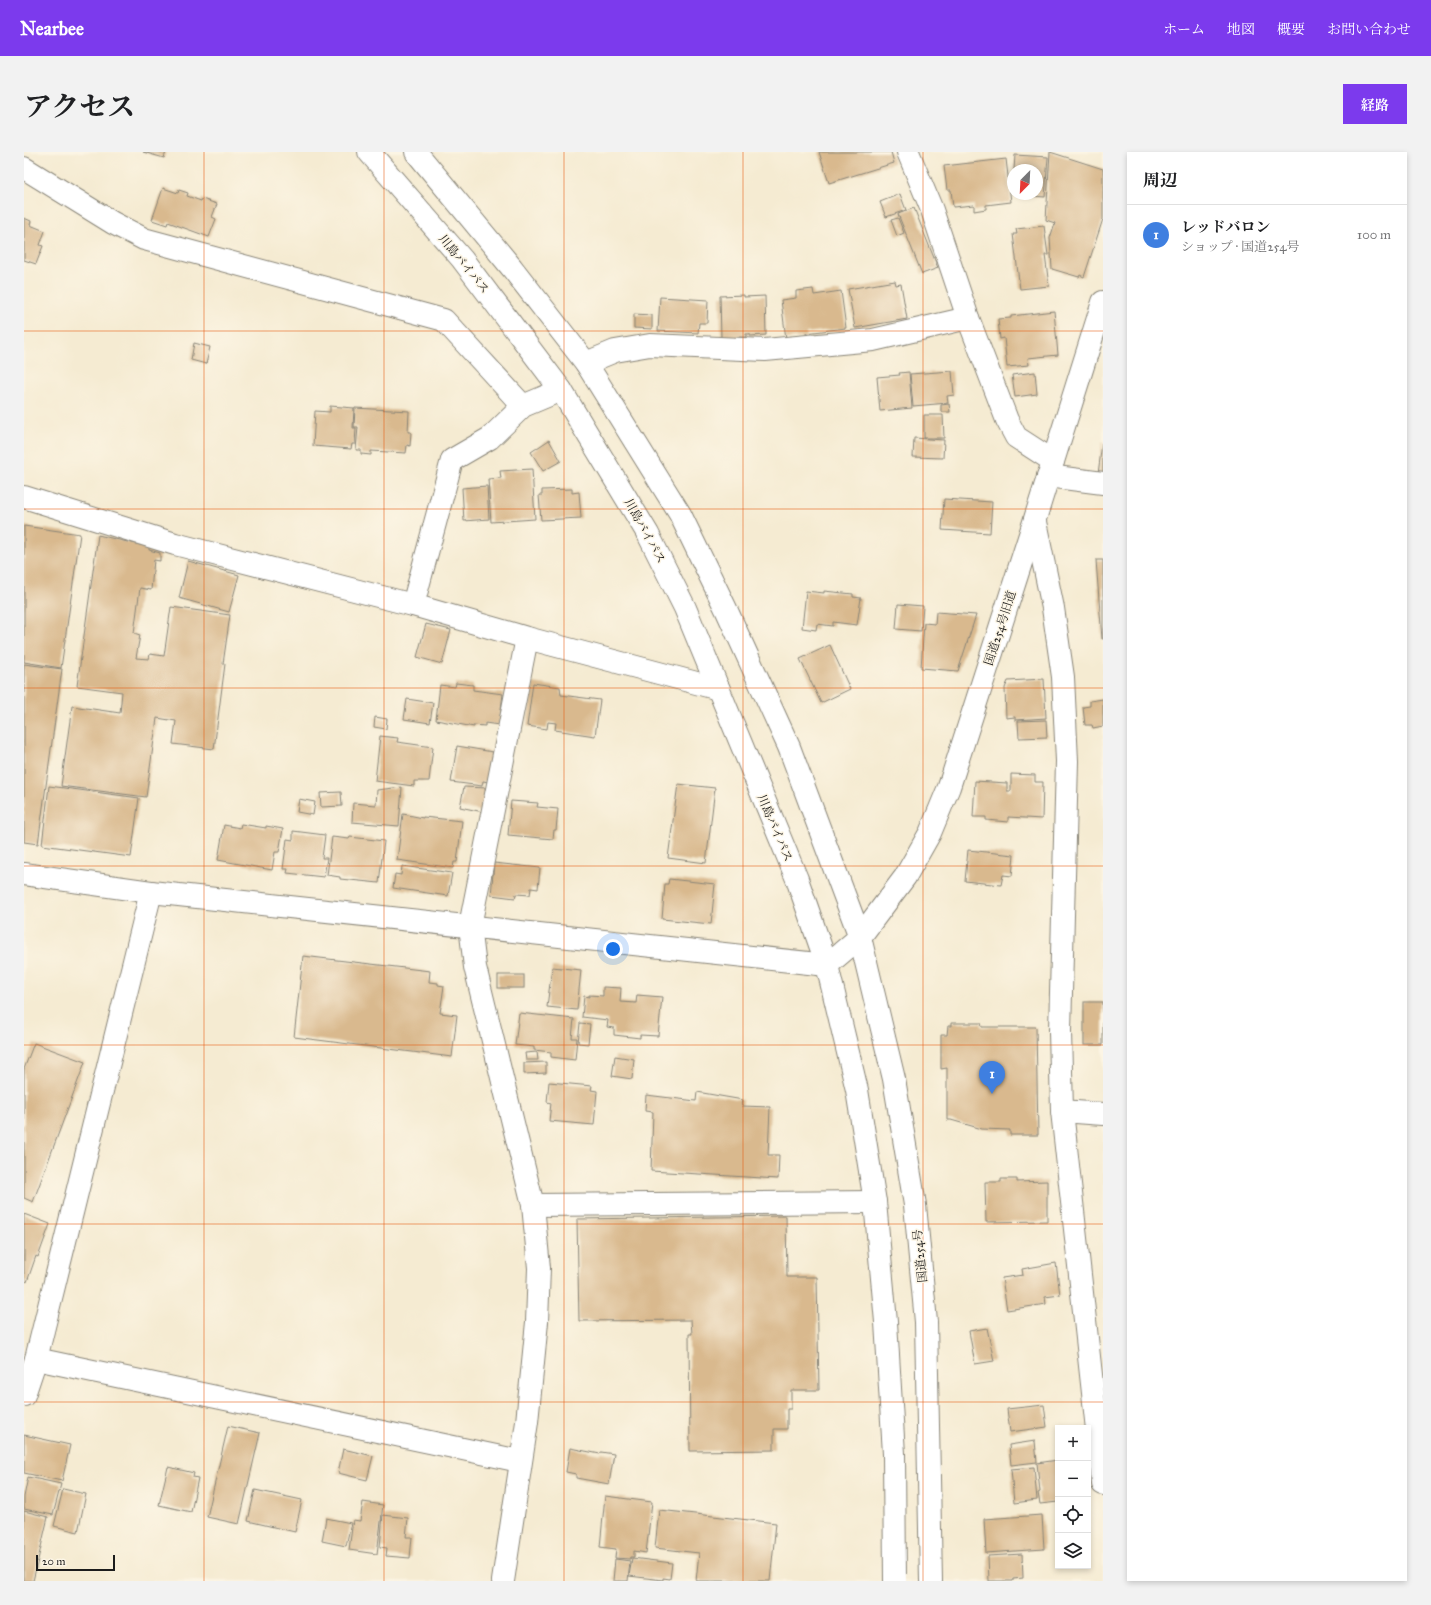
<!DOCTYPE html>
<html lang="ja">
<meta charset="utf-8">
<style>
:root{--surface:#fff;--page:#f2f2f2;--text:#202124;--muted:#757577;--line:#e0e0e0;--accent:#7c3aed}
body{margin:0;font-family:"IM FELL Great Primer","Noto Serif JP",serif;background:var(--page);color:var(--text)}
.controls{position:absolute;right:12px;bottom:12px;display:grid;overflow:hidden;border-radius:0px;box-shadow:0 2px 6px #0003}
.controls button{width:36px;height:36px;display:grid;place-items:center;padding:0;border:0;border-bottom:1px solid var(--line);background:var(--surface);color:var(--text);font:20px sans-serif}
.compass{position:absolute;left:983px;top:12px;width:36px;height:36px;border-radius:50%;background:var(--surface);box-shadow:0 2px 6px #0003;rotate:204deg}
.scale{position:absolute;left:12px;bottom:10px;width:79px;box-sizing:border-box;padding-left:4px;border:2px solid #1c1c1c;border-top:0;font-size:11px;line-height:14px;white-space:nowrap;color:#1c1c1c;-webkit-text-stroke:3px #fcf5e5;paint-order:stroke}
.you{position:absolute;left:589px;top:797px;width:14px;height:14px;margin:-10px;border:3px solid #fff;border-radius:50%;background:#1a73e8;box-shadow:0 0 0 6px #1a73e833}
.badge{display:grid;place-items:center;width:26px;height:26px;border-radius:50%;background:var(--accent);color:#fff;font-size:13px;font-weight:700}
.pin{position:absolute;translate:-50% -33px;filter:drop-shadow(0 1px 2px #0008)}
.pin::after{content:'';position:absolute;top:21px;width:14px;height:12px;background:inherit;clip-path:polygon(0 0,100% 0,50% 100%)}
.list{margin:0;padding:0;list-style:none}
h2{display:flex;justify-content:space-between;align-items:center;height:52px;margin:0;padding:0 16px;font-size:17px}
h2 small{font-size:13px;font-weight:400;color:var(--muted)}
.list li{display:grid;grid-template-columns:26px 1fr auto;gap:12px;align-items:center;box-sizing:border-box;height:60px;padding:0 16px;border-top:1px solid var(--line)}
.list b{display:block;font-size:15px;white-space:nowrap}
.list p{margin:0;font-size:13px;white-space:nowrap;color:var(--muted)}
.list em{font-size:13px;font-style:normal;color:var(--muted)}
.icon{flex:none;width:22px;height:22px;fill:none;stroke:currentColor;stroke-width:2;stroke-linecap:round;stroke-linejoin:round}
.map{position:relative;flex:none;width:1079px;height:1429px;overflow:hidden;border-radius:0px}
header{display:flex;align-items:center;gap:24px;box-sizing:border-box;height:56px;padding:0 20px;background:var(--accent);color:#fff}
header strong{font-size:19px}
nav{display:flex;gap:22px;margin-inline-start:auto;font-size:14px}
.intro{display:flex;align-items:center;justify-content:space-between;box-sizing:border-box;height:96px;padding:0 24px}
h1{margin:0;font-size:28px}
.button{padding:10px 18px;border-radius:0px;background:var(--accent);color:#fff;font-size:14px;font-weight:700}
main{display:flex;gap:24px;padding:0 24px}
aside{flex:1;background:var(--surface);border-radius:0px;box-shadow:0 2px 6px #0003}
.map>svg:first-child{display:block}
.building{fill:#d9b98e}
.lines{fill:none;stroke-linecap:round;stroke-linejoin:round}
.minor-casing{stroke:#888477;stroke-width:24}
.highway-casing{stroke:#888477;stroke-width:24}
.minor{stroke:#fff;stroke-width:22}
.highway{stroke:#fff;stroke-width:22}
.grid{fill:none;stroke:#e8590c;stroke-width:1;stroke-opacity:0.55}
.labels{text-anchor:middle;stroke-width:3;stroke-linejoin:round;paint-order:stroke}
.street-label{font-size:12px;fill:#1c1c1c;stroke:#fcf5e5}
</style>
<header>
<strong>Nearbee</strong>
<nav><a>ホーム</a><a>地図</a><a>概要</a><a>お問い合わせ</a></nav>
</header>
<div class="intro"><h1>アクセス</h1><a class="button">経路</a></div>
<main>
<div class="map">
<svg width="1079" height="1429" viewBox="0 0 1079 1429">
<rect width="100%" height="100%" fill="#fcf5e5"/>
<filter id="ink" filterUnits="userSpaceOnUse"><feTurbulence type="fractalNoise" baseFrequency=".025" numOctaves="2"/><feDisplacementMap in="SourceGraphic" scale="8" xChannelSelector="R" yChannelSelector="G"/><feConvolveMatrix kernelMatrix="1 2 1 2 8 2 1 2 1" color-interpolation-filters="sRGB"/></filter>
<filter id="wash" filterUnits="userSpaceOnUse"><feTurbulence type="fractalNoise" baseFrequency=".012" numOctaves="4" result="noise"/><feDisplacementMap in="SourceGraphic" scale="16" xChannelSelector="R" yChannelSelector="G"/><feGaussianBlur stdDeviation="0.9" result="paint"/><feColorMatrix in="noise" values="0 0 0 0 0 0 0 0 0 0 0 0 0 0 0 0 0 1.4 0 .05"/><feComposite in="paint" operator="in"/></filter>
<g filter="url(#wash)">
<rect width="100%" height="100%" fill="#f5ebd2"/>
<g id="blocks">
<!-- building -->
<g class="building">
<polygon points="119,0 142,0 140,6"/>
<polygon points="795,0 867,0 870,11 805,31"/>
<polygon points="1026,0 1079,17 1079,67 1060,125 1056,123 1055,125 1028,117 1026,86 1031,71 1022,68"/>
<polygon points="991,3 1024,5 1021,45 994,43 1013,42 1013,18 990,18"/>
<polygon points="982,7 987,50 962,53 962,57 950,59 950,53 929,55 927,38 923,38 920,14"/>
<polygon points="139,36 154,41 155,38 164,41 163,44 177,49 178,47 193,52 188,65 192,67 185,85 144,70 143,73 128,68"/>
<polygon points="876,42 882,58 862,65 856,50"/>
<polygon points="890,56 914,116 898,122 874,62"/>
<polygon points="0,66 7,69 6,73 21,79 16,93 19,94 12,112 0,108"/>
<polygon points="874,66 880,81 873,84 867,68"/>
<polygon points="1020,74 1024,103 1021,103 1025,134 996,137 989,82 993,82 992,77"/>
<polygon points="871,129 872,133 877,132 883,167 831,176 824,137"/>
<polygon points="789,137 790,143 817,139 822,176 782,181 783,185 762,187 757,148 772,146 772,139"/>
<polygon points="720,143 720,145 741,144 742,183 726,184 726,182 722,182 722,185 697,186 696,144"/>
<polygon points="636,145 684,148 683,171 675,171 674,181 634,179"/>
<polygon points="1030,159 1034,203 1004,206 1005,213 983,215 980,186 976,187 974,167 987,166 987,164"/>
<polygon points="610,162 628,163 628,177 610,176"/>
<polygon points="170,191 186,195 182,212 167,208"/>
<polygon points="928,219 930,243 923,244 924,251 889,254 886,222"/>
<polygon points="885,220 888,256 856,259 853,225 876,223 875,221"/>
<polygon points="1011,220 1013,242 991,245 988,223"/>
<polygon points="925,252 926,260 917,260 917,253"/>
<polygon points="306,254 330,256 329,276 332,276 331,292 328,292 327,297 289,294 291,259 306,260"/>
<polygon points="331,256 385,259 384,280 387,280 386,294 383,293 382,301 347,299 347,303 337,302 337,298 332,298 334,275 330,275"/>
<polygon points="900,263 919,263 920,286 900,286"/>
<polygon points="890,286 920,288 919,306 889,305"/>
<polygon points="525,288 537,309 519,319 507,300"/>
<polygon points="1078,291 1079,291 1079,323 1074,322"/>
<polygon points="508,317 511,367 467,370 464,327 477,326 476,319"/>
<polygon points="463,334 465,367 440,369 438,336"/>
<polygon points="548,337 548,341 555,340 557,366 517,368 515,343 518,343 518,338"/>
<polygon points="920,347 968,350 966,381 918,378"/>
<polygon points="0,374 56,382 37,516 0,510"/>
<polygon points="74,383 125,395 125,398 136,401 136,409 130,408 127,438 116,436 110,481 116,483 112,506 125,507 126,502 140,504 147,455 206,463 199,512 201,512 190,597 149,592 152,569 133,566 122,645 37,634 48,554 96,561 98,540 53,534"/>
<polygon points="1072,408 1079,408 1079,487 1078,487"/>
<polygon points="164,409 215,423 205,460 155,446"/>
<polygon points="782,439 800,441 800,439 829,442 829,445 837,446 833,473 809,470 809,474 793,472 792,478 778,476"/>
<polygon points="874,452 899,454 897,479 872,477"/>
<polygon points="912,460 952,463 934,519 897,516 900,471 911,472"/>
<polygon points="402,472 427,478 418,512 393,505"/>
<polygon points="806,493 826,537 797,551 776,507"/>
<polygon points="0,512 38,517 14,692 0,690"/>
<polygon points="1020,527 1022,566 991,568 991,565 982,566 981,536 984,529"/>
<polygon points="432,531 449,533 449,538 479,542 475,573 461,571 461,574 450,573 450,575 412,568 416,533 431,535"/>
<polygon points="509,531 536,535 537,543 576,548 571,584 531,578 532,571 524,570 523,577 503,574"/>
<polygon points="383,547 409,551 406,571 380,567"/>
<polygon points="1079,547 1079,574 1069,576 1068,573 1061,573 1059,555 1066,554 1066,549"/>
<polygon points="351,565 363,567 362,577 350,575"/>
<polygon points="1022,568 1023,585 995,586 994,569"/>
<polygon points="356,584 374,586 373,590 409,595 405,629 390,629 390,634 351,629"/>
<polygon points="433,594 469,600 465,630 459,629 458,634 427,630"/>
<polygon points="987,622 1011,623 1011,630 1019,630 1018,667 984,665 984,670 962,668 962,665 949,665 951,629 983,631 983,639 987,639"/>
<polygon points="654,632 691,636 682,711 644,706"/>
<polygon points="25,634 115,646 107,705 18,693"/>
<polygon points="378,635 375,674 328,670 329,651 352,653 353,638"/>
<polygon points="440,635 464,636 459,660 436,655"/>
<polygon points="317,640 318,654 297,655 296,641"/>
<polygon points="275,647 291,650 289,663 273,660"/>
<polygon points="487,649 514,651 513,655 534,657 532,678 530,678 529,687 484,683"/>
<polygon points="379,662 399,666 399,665 438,669 433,710 430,710 429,716 373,708"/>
<polygon points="217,672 242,676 242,674 259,677 255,700 251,700 248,718 194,708 200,673 216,676"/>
<polygon points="269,679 301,683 298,706 303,706 300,725 263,721 264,717 259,717 263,687 269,688"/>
<polygon points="308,685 325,687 326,685 360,689 355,731 316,727 316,725 303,723"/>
<polygon points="944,698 990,703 988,724 979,723 977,733 941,729"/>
<polygon points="470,711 516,716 514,737 507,736 506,743 492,742 491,746 467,743"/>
<polygon points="378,714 428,721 424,744 369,736 371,722 377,723"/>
<polygon points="645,727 691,732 687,772 638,767 641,732 644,732"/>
<polygon points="279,804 406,819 405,830 414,831 414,833 420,834 416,861 433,863 428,905 270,885"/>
<polygon points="528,815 557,818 553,858 523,855"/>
<rect x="474" y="823" width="26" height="13"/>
<polygon points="579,835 597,836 596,850 612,851 613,843 638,845 634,884 616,883 616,886 590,883 590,876 583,875 584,868 558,865 560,844 565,845 565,843 579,844"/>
<rect x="1060" y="850" width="19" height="43"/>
<polygon points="495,861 550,867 548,886 553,886 551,908 527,905 527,900 510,898 510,895 491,893"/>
<polygon points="556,871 566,872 564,892 554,891"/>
<polygon points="927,871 957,871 958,875 1012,875 1014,983 986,983 986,978 958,977 927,968 923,968 923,916 917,917 917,883 923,883 924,874 927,874"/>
<polygon points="10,891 61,910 9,1050 0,1046 0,917"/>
<polygon points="513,900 514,908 502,908 501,901"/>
<polygon points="591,904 610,907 608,927 588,924"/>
<polygon points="522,910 522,921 500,922 500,911"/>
<polygon points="525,930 568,934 567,938 573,939 570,973 525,969 527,951 523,950"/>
<polygon points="673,940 719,948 718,954 746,955 744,1003 755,1003 754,1027 627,1019 629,960 621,959 622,943 672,949"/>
<polygon points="977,1027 993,1027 993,1030 1023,1029 1023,1069 962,1070 961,1030 977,1030"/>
<polygon points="0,1062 26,1072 14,1105 12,1104 3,1130 0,1128"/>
<polygon points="762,1064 763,1125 793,1125 795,1238 767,1238 767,1257 763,1257 763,1277 750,1277 750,1298 666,1299 665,1182 668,1182 667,1168 555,1169 553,1067"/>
<polygon points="1032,1111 1036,1143 1021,1145 1022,1152 983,1158 978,1126 999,1123 998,1117"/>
<polygon points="963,1176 970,1209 951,1212 945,1179"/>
<polygon points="1020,1253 1023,1275 986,1280 983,1257"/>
<polygon points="204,1274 236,1281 215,1372 183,1365"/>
<polygon points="0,1283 46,1293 38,1329 0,1321"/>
<polygon points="1011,1289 1013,1310 987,1313 985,1293"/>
<polygon points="546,1296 576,1302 577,1300 590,1302 585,1332 552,1326 552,1322 542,1320"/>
<polygon points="319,1297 349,1304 343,1328 314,1321"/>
<polygon points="1034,1308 1034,1350 1016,1352 1014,1341 1016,1340 1013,1311"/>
<polygon points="144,1315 170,1321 169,1325 174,1326 167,1360 135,1353"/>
<polygon points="1010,1315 1013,1348 990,1351 987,1317"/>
<polygon points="4,1325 37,1332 29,1363 0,1357 0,1345"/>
<polygon points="39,1337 62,1342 54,1380 30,1374"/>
<polygon points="231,1338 278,1348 271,1380 224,1369"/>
<polygon points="581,1344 628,1350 622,1401 610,1399 610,1405 607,1405 606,1407 591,1406 592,1397 576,1395"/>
<polygon points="339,1350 359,1353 353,1402 325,1398 329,1368 336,1369"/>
<polygon points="635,1358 752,1371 746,1429 672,1429 675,1401 631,1396"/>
<polygon points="0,1359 24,1365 9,1429 0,1429"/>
<polygon points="359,1363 384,1366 382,1385 388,1385 386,1406 362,1404 363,1396 356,1395"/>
<polygon points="1018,1363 1020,1397 962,1401 960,1367"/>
<polygon points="302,1366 327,1371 322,1394 298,1389"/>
<polygon points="998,1402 999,1426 989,1427 989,1429 965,1429 964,1404"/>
<polygon points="608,1406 648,1411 646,1427 639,1426 639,1428 605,1424"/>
<polygon points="591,1407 606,1409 604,1429 589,1429"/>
</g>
</g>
</g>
<g filter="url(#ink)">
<use href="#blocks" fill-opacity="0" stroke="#888477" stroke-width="1"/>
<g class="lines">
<!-- minor casing -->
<g class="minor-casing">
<g id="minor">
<polyline points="884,0 908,58 944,166 983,268 992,285 1029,309"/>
<polyline points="0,16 89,71 120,87 420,168 499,254"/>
<polyline points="562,211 591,199 626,193 741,198 849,188 944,166"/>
<polyline points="1024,324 1079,331"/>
<polyline points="0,345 151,392 389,453 503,486 695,537"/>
<polyline points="1011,370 1029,456 1039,525 1043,609 1036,879 1038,959 1079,1332"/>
<polyline points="389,453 428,308 466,286 499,254 537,238"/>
<polyline points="0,722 127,740 803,813 836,785 881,725 906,681 925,635 1010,370 1079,150"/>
<polyline points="1038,959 1079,962"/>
<polyline points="509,1053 851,1050"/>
<polyline points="12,1207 496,1309"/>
<polyline points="0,1243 12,1207 127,740"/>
<polyline points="479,1429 503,1270 513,1170 515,1116 509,1053 451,815 446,774 503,486"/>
</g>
</g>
<!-- highway casing -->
<g class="highway-casing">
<g id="highway">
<polyline points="345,0 438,107 537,238 624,382 661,456 773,727 803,813 833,938 851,1050 862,1170 870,1302 871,1429"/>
<polyline points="392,0 488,116 562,211 656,362 702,457 765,595 836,785 870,927 891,1053 902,1170 907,1429"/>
</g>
</g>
<!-- minor -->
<use href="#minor" class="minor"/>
<!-- highway -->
<use href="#highway" class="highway"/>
</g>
</g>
<!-- grid -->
<path class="grid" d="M180,0V1429M360,0V1429M540,0V1429M719,0V1429M899,0V1429M0,179H1079M0,357H1079M0,536H1079M0,714H1079M0,893H1079M0,1072H1079M0,1250H1079"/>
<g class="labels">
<!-- street labels -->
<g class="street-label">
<text transform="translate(440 112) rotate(51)" y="4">川島バイパス</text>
<text transform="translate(621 379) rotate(61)" y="4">川島バイパス</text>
<text transform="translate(976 476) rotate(-72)" y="4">国道254号旧道</text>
<text transform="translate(751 676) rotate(67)" y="4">川島バイパス</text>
<text transform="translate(896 1104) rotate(-96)" y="4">国道254号</text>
</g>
</g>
</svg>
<div class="controls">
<button>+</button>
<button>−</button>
<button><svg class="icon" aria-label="locate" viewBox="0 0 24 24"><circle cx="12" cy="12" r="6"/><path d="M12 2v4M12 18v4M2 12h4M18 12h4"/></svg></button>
<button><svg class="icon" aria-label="layers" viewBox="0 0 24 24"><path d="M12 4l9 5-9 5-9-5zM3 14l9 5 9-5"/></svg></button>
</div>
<svg class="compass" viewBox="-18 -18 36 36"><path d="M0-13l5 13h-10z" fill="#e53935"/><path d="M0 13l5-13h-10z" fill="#757577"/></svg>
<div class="scale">20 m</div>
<div class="you"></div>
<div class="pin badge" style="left:968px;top:942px;background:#3f7fe0">1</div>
</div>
<aside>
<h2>周辺<small></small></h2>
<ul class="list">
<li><span class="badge" style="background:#3f7fe0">1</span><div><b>レッドバロン</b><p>ショップ · 国道254号</p></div><em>100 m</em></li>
</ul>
</aside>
</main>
